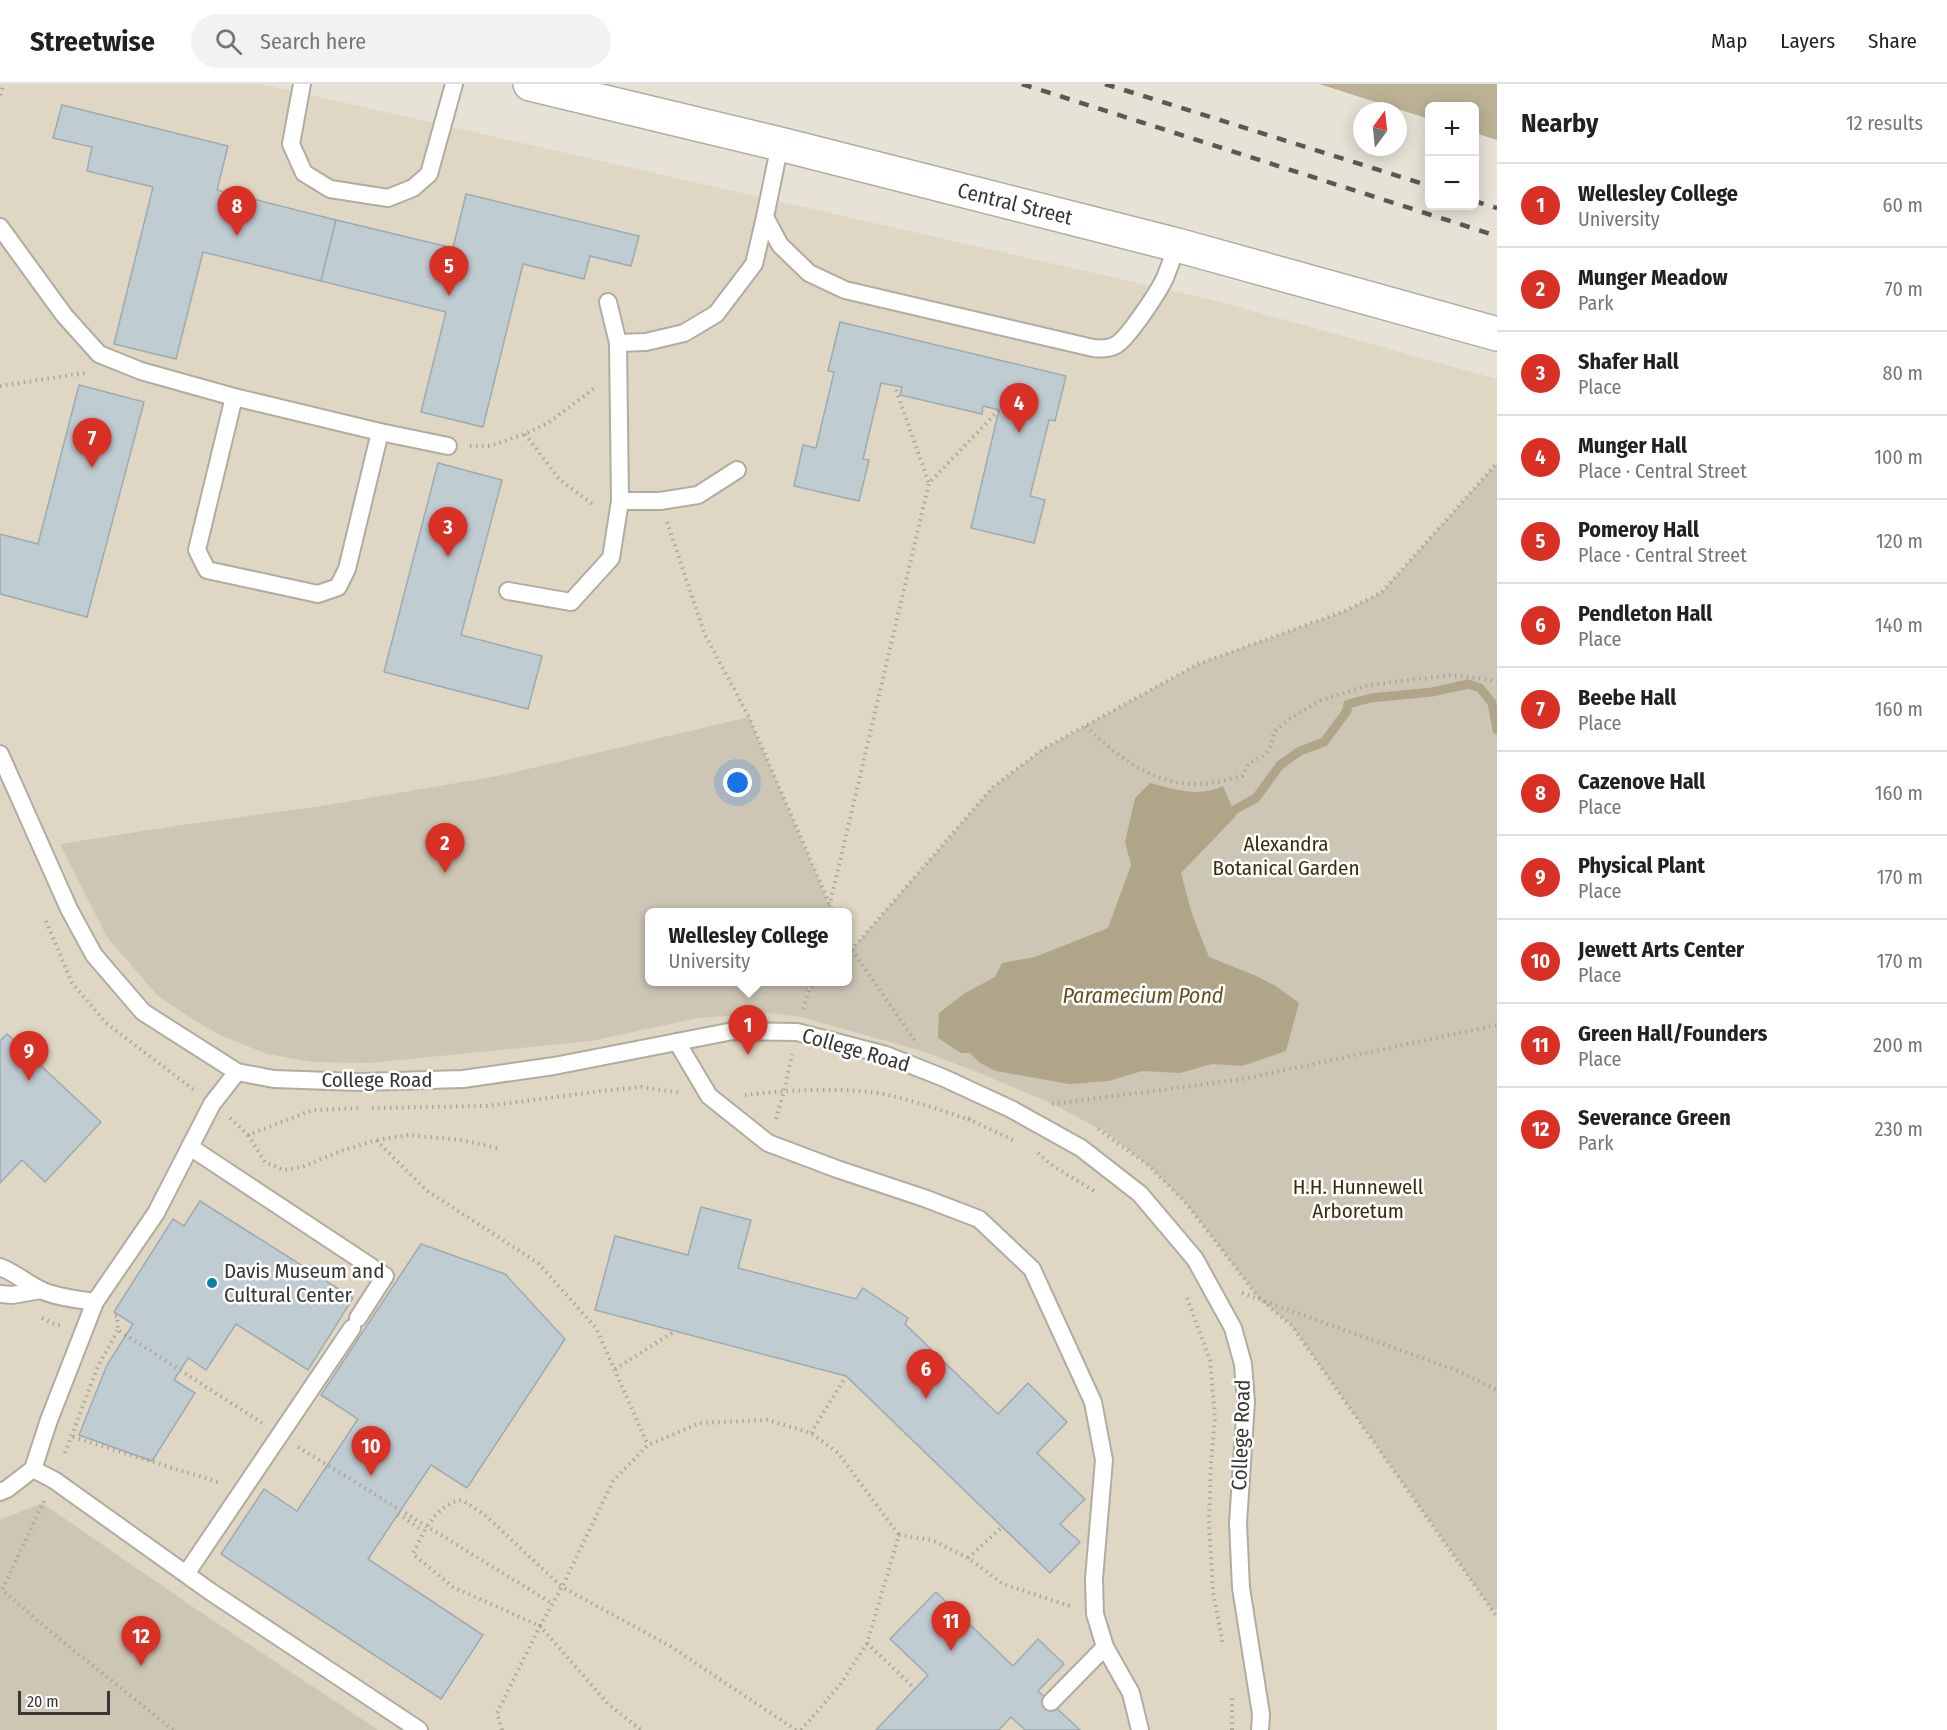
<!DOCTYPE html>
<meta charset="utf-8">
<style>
:root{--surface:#fff;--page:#f2f2f2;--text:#202124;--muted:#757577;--line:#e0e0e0;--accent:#d93025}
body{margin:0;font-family:"Fira Sans Condensed",sans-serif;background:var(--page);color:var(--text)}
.controls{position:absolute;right:18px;top:18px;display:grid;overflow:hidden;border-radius:9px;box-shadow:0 3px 15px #0003}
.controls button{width:54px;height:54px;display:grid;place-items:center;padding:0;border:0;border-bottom:2px solid var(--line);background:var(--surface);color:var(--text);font:30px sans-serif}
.compass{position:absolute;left:1353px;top:18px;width:54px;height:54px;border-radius:50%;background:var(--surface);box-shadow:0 3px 15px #0003;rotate:15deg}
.scale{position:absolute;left:18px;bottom:15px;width:92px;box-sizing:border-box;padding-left:6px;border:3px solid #393733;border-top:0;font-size:16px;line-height:21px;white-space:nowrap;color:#393733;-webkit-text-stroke:4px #fff;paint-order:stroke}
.you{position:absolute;left:738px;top:699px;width:21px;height:21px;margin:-15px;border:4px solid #fff;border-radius:50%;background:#1a73e8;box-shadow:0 0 0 9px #1a73e833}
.badge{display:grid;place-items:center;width:39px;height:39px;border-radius:50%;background:var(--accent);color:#fff;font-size:20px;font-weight:700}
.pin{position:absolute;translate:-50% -50px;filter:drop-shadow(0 2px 3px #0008)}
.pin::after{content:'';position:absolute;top:32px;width:21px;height:18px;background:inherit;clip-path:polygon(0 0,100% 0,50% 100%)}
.popup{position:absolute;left:645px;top:824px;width:207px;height:78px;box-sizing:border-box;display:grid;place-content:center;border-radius:9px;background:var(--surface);filter:drop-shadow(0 2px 4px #0005);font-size:20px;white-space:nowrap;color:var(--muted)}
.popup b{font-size:22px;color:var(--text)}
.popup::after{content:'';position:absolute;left:50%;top:100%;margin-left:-12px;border:12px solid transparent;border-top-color:var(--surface)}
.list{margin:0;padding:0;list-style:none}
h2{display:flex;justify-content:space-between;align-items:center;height:78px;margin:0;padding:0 24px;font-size:26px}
h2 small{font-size:20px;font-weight:400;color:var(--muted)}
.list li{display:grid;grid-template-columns:39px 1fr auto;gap:18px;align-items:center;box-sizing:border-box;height:84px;padding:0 24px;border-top:2px solid var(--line)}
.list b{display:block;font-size:22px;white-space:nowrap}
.list p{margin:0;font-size:20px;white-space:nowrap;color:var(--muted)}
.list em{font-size:20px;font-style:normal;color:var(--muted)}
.icon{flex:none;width:33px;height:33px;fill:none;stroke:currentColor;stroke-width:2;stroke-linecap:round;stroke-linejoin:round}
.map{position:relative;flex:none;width:1497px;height:1646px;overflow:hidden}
header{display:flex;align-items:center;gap:36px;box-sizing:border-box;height:84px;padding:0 30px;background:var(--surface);border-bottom:2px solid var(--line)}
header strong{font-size:28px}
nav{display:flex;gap:33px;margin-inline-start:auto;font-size:21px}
.search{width:420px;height:54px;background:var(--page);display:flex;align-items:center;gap:15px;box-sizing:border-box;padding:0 21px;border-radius:33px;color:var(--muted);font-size:22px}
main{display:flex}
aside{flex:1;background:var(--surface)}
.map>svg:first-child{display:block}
.built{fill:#dfd7c4;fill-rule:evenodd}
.green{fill:#cdc6b4}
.forest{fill:#bdb195}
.water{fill:#b0a589}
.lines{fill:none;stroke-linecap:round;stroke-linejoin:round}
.stream{stroke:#b0a589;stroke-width:9}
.building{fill:#bfccd2;stroke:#9eaab1;stroke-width:1.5}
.lane-casing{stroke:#b0aca0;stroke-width:20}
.secondary-casing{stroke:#b0aca0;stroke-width:36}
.path{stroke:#a9a69c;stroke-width:4;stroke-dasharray:1.5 4.5;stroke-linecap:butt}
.lane{stroke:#fff;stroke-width:16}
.secondary{stroke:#fff;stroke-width:33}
.rail{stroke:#5b5853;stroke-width:4.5;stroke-dasharray:10 10;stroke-linecap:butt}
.poi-dot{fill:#0b7fa6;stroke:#fff;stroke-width:2}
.labels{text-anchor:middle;stroke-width:5;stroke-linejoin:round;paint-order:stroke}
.street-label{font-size:21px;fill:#393733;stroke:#fff}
.park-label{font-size:21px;fill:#3d2f08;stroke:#fff}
.poi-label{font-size:21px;fill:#393733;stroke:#fff;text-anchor:start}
.water-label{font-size:22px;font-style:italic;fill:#635120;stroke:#fff}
</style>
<header>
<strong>Streetwise</strong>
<div class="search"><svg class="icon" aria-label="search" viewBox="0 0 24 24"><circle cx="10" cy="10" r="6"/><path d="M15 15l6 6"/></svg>Search here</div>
<nav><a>Map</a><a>Layers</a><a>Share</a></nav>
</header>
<main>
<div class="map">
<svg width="1497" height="1646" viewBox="0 0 1497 1646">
<rect width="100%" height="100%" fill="#e7e2d6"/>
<!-- built -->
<path class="built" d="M0,0H262L1213,216L1497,295V1646H0ZM649,828H847V898H649Z"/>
<!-- green -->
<g class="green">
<polygon points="1497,379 1497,1525 1493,1527 1292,1242 1260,1215 1185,1118 1148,1081 1105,1048 1053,1020 977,988 922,967 801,933 767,929 698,934 591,957 370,979 313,978 267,970 222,952 189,933 157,911 107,853 60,760 182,741 322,722 503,691 749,633 830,822 828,828 649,828 649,898 810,898 805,918 810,904 817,898 847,898 847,871 993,703 1043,665 1198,580 1345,527 1382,508"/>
<polygon points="42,1419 193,1523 378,1646 0,1646 0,1436"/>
</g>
<!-- forest -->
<polygon class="forest" points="1319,0 1497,0 1497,56 1475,49 1474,22 1430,22 1429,35"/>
<!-- water -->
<path class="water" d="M1150,699C1174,705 1199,714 1223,702L1236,732L1181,789L1192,830L1209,873L1254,891L1276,902L1299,919L1286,967L1242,982L1212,980L1180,989L1142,987L1109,997L1069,1000L996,987L980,979L970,969H961L938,954L939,929L965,909L995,893L1002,879L1035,873L1108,844L1131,781L1125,758L1135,714Z"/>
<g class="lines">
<!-- stream -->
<polyline class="stream" points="1234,726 1256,714 1280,681 1300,667 1324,658 1347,627 1348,620 1371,614 1432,608 1468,600 1480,604 1492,619 1497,646"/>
</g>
<!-- building -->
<g class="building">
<polygon points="62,21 228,62 217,106 336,136 321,197 203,168 176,275 114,260 153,103 87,87 92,63 53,54"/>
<polygon points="466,110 639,152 631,182 590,172 584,195 523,180 483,343 421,328 446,228 321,197 336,136 453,164"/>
<polygon points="840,238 1066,292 1055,337 1049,336 1030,412 1045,416 1034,459 971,444 999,326 983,322 982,330 900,311 902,303 881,299 863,375 869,376 859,417 794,402 803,361 816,364 834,288 828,287"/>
<polygon points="79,301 144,318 87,533 0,510 0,450 38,460"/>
<polygon points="438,379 502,396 461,551 542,572 528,625 384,588"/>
<polygon points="7,950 101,1038 45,1098 22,1076 0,1099 0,957"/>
<polygon points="200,1117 353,1214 308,1286 236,1240 206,1286 188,1274 174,1296 195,1309 152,1377 79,1351 107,1281 133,1240 114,1228 173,1135 184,1142"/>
<polygon points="701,1123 751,1136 738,1184 856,1215 863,1204 908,1234 905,1240 998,1330 1028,1299 1067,1338 1037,1369 1085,1415 1060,1440 1080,1458 1050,1489 846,1292 595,1226 615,1152 688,1171"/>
<polygon points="421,1160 505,1190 565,1255 467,1404 431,1381 368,1475 483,1551 441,1615 221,1470 264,1405 297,1427 358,1335 321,1311"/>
<polygon points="936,1508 1013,1582 1038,1555 1064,1580 1038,1607 1080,1646 1025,1646 1011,1633 999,1646 876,1646 928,1591 890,1555"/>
</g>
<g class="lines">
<!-- lane casing -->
<g class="lane-casing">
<g id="lane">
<polyline points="302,0 291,60 304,89 330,105 388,114 413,104 429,90 454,0"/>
<path d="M780,60L765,133L780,161L809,189L845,206L1093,264C1101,265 1109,265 1116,261C1128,254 1157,210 1164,196C1169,185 1173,172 1177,161"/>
<polyline points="0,143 64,231 99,270 141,287 234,313 380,348 347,485 338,503 318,510 207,486 197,466 234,313"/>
<polyline points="608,218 618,259 620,417 660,417 698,411 737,386"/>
<polyline points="618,259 646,258 684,249 716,230 754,180 765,133"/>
<polyline points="380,348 448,362"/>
<polyline points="508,507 571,518 611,474 620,417"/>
<polyline points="0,670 69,825 94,871 143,928 237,988 274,995 360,998 463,995 554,982 733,947 797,948 886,971 944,994 1011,1025 1081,1064 1140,1110 1195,1175 1233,1244 1243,1280 1246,1318 1238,1439 1241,1504 1261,1630 1260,1646"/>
<polyline points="677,958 709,1012 768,1059 837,1085 924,1114 979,1135 1032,1185 1093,1318 1104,1376 1094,1495 1095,1530 1105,1563 1131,1609 1140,1646"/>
<polyline points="190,1063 385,1192 358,1234"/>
<path d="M0,1183C16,1189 27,1200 43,1207C59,1214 77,1215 95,1218"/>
<polyline points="0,1210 12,1211 41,1206"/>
<polyline points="33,1385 49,1336 95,1218 156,1129 212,1020 237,988"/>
<polyline points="0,1408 7,1405 33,1385 54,1396 211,1508 419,1646"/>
<polyline points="186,1490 352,1244"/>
<polyline points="1051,1618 1105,1563"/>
</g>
</g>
<!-- secondary casing -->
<g class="secondary-casing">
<polyline id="secondary" points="530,0 780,60 1177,161 1497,250"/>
</g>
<!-- path -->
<g class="path">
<polyline points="0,11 4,0"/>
<polyline points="0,302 85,289"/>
<polyline points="896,306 929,399"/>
<polyline points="525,350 560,396 595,422"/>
<polyline points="470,362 490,362 525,350 548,339 596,303"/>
<polyline points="667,438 705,551 749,633 833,828"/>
<path d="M1086,642C1119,675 1160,706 1210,699C1221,698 1232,694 1242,692L1249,679L1262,673L1268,667L1271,662L1274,648L1288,636L1319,617L1369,601L1451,591L1497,597"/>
<polyline points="828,828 929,399 999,326"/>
<polyline points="46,837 72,899 106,939 194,1006"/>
<polyline points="847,855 852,866 915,957"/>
<polyline points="847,871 993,703 1043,665 1198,580 1345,527 1382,508 1497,379"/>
<polyline points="811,903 817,898"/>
<polyline points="803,925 812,898"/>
<path d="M745,1011C787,1006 851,1002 892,1012C918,1018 943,1027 967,1035L971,1034"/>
<polyline points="1052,1020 1238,996 1497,941"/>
<polyline points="372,1024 487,1022 609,1006 642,1003 681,1009"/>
<polyline points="230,1034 248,1051 313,1026 362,1024"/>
<polyline points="776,1035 784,1007 792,970"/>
<polyline points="968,1035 1013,1056"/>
<polyline points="1098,1045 1148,1081 1185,1118 1260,1215 1292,1242 1497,1533"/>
<polyline points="248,1051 265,1078 284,1086 302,1083 341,1067 376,1056 426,1106 538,1179 596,1244 648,1361"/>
<polyline points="377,1056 409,1051 461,1056 497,1064"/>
<polyline points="1038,1069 1053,1082 1094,1107"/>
<polyline points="1242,1209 1458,1287 1497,1306"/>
<polyline points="1187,1214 1210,1276 1215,1334 1211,1378 1209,1439 1213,1508 1223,1561"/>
<polyline points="115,1232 117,1232 118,1246 262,1339"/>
<polyline points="42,1234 56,1241 60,1241"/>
<polyline points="615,1285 675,1247"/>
<polyline points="811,1349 846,1292"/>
<polyline points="73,1353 221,1399"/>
<polyline points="298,1363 553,1520"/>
<polyline points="65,1369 98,1282 118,1246"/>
<polyline points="44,1417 2,1506 51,1548 173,1646"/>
<polyline points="398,1430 423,1447"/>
<polyline points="968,1474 1002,1443"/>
<polyline points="867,1559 915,1605"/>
<polyline points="502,1646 497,1629 540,1542 608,1620 641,1646"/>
<path d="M796,1646L670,1562L562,1503L540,1542L453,1503L413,1470C423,1448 436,1420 462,1416L485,1431L562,1503L613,1397L648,1361L700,1339L767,1336L811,1349L838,1369L899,1451"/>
<polyline points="801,1646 840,1601 867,1559 899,1451 932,1456 968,1474 1003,1500 1073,1523"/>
<polyline points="1232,1646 1232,1613"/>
</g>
<!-- lane -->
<use href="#lane" class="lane"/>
<!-- secondary -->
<use href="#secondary" class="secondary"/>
<!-- rail -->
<g class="rail">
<polyline points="1022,0 1497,152"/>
<polyline points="1105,0 1430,102"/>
<polyline points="1474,117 1497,124"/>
</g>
</g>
<!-- markers -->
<circle class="poi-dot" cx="212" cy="1199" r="6"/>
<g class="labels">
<!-- street labels -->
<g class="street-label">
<text transform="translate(1015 120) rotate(14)" y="7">Central Street</text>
<text transform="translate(856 966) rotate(16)" y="7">College Road</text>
<text x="377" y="1003">College Road</text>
<text transform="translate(1241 1351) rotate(-88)" y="7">College Road</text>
</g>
<!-- park labels -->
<g class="park-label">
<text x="1286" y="767">Alexandra<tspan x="1286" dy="24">Botanical Garden</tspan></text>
<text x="1358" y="1110">H.H. Hunnewell<tspan x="1358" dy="24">Arboretum</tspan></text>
</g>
<!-- poi labels -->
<g class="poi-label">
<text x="224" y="1194">Davis Museum and<tspan x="224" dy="24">Cultural Center</tspan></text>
</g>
<!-- water labels -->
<g class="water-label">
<text x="1143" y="919">Paramecium Pond</text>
</g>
</g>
</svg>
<div class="controls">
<button>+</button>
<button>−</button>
</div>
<svg class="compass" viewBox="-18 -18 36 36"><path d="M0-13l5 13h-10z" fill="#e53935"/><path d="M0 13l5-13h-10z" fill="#757577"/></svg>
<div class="scale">20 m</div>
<div class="you"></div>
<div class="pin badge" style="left:748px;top:971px">1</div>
<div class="popup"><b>Wellesley College</b>University</div>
<div class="pin badge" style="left:445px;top:789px">2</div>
<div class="pin badge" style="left:448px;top:473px">3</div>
<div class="pin badge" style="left:1019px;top:349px">4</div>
<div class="pin badge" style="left:449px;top:212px">5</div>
<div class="pin badge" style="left:926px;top:1315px">6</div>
<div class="pin badge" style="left:92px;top:384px">7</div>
<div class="pin badge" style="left:237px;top:152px">8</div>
<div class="pin badge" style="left:29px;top:997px">9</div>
<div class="pin badge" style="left:371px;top:1392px">10</div>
<div class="pin badge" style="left:951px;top:1567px">11</div>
<div class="pin badge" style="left:141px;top:1582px">12</div>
</div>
<aside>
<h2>Nearby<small>12 results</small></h2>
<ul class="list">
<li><span class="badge">1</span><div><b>Wellesley College</b><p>University</p></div><em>60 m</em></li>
<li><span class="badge">2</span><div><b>Munger Meadow</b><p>Park</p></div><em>70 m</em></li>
<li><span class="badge">3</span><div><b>Shafer Hall</b><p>Place</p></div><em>80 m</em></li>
<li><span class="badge">4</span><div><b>Munger Hall</b><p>Place · Central Street</p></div><em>100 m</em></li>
<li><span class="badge">5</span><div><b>Pomeroy Hall</b><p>Place · Central Street</p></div><em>120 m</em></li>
<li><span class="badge">6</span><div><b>Pendleton Hall</b><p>Place</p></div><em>140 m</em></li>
<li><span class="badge">7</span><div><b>Beebe Hall</b><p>Place</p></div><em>160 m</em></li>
<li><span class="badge">8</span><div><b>Cazenove Hall</b><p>Place</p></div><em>160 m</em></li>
<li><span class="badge">9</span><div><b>Physical Plant</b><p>Place</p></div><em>170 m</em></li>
<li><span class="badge">10</span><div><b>Jewett Arts Center</b><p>Place</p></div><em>170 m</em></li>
<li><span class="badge">11</span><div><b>Green Hall/Founders</b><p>Place</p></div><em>200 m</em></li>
<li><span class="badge">12</span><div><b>Severance Green</b><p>Park</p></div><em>230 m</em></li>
</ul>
</aside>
</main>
